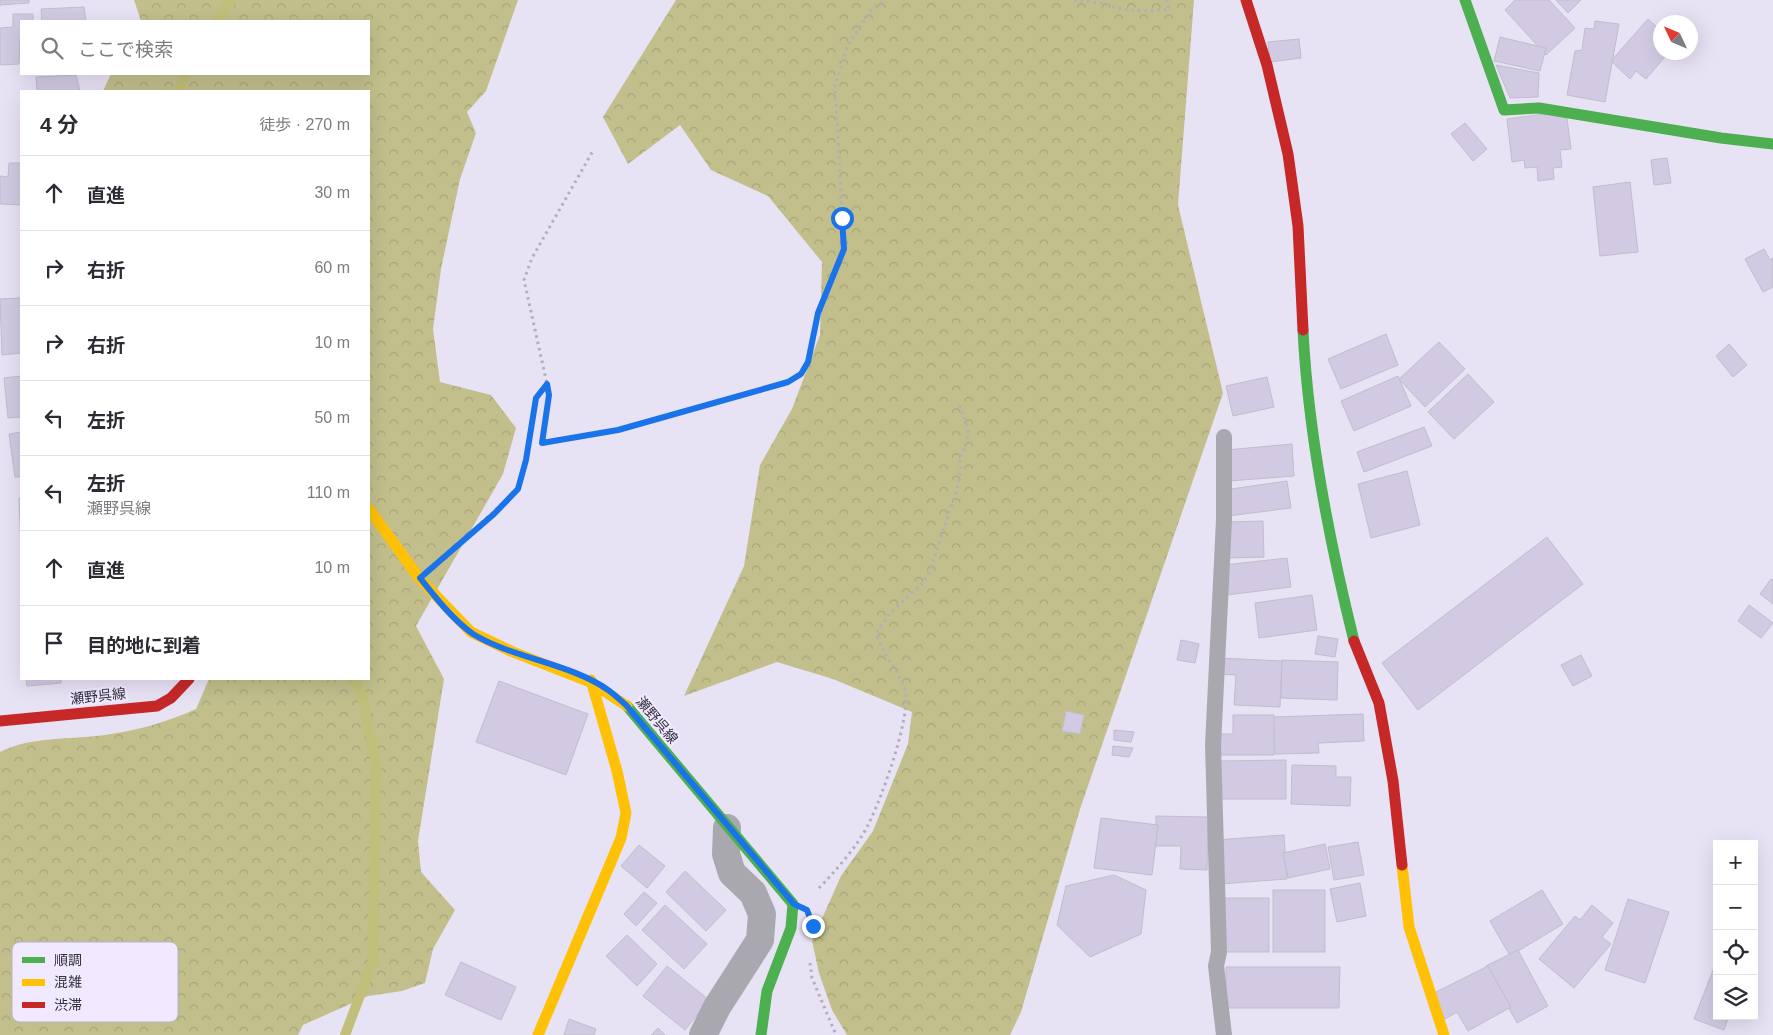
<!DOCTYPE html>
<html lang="ja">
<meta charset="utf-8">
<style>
:root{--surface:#fff;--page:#f2f2f3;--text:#2b2b33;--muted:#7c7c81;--line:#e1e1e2}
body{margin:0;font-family:Arial,"Noto Sans JP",sans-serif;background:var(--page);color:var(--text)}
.controls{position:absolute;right:15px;bottom:15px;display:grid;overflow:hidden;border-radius:0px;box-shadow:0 5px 20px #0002}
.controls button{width:45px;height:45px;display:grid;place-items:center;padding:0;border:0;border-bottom:1px solid var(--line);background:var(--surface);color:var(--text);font:25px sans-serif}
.compass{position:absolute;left:1653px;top:15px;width:45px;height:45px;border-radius:50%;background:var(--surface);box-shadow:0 5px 20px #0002;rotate:314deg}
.stop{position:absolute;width:15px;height:15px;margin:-11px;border:4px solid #1a73e8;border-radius:50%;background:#fff}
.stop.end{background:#1a73e8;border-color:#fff;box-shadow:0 1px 5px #0008}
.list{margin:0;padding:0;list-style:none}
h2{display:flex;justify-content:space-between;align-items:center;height:65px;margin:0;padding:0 20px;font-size:21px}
h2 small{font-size:16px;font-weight:400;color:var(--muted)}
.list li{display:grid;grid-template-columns:32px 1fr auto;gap:15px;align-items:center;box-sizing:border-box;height:75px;padding:0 20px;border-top:1px solid var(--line)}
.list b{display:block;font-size:19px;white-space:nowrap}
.list p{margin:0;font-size:16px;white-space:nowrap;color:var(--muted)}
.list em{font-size:16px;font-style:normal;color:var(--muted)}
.icon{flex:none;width:28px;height:28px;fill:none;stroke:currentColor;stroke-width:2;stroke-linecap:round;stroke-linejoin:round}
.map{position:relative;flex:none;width:1773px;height:1035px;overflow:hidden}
.search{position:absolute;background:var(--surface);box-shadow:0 5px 20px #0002;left:20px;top:20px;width:350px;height:55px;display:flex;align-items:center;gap:12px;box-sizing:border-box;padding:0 18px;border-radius:0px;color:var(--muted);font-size:19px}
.panel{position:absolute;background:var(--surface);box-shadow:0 5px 20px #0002;left:20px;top:90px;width:350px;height:590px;border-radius:0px}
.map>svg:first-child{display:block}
.forest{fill:url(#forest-crowns)}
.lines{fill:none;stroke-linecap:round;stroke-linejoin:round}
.stream{stroke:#c1bf7a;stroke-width:10}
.building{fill:#d1cae2;stroke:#c1bdcb}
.path{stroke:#b1afb7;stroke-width:3;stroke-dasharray:2.5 4;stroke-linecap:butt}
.lane{stroke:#aaa8af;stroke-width:16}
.street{stroke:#aaa8af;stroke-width:28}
.fast{stroke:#4caf50;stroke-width:11}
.slow{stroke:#ffc107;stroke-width:11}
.jam{stroke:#c62828;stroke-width:11}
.route{stroke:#1a73e8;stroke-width:6}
.labels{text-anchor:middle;stroke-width:4.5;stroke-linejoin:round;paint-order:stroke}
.street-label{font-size:14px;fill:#34303d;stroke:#f0e9ff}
.key{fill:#f0e9ff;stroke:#b8b2c5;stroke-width:1}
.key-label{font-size:14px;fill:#34303d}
</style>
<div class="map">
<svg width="1773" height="1035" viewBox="0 0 1773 1035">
<defs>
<pattern id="forest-crowns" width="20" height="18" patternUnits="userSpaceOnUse" patternTransform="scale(1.25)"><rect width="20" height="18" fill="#c2bf8c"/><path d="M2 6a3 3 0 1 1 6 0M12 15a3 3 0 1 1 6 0" fill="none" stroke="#a7a47a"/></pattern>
</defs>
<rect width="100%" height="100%" fill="#e8e2f5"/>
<!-- forest -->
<g class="forest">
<path d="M134,0H518L486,91L467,112L476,133L460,179L441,269L433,329L440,382L491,395L516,428L503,474L416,626L444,679L418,841L421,872L455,910L433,949L425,983L402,991L368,996L303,1025L298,1035H0V752C30,736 71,740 105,735C139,730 164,723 196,709L209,679H369V91H103L111,74H369V21H141Z"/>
<polygon points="676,0 1194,0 1178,205 1223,393 1080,809 1021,1012 1010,1035 847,1035 832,1010 819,973 812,941 841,876 873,831 908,744 912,712 833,679 777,662 684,696 744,566 760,465 792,409 820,335 822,262 768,196 711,170 680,125 628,164 603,117"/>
</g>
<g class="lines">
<!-- stream -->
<g class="stream">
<polyline points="216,21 231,0"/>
<polyline points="178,91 186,74"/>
<polyline points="345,1035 373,961 376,763 362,695 353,679"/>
</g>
</g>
<!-- building -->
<g class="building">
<polygon points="0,0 29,0 29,3 0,5"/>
<polygon points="1515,0 1549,0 1575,28 1546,55 1505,10"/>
<polygon points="1556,0 1581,0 1568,13"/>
<polygon points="84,7 86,21 42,21 41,9"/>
<polygon points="13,14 33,14 33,21 21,21 19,64 0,65 0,28 13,27"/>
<polygon points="1648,19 1660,30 1660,52 1669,52 1646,79 1636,71 1630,79 1611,61"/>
<polygon points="1595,21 1619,24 1605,102 1567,95 1575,51 1582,50 1585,28 1594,29"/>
<polygon points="1500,37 1546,48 1540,71 1494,61"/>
<polygon points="1299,39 1301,58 1270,62 1268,42"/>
<polygon points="1496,65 1539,73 1538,97 1510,98"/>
<polygon points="76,75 80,91 37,91 36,77"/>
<polygon points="1566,111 1571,149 1560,150 1562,167 1553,168 1554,179 1538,181 1537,167 1525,168 1524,160 1512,162 1507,119"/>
<polygon points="1465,123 1487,149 1473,161 1451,134"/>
<polygon points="1667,158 1671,183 1654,185 1651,160"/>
<polygon points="9,163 21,163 21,205 0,204 0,176 8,177"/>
<polygon points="1630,182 1638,252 1600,256 1593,187"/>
<polygon points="1764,249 1770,260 1773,258 1773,287 1763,292 1745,259"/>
<polygon points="21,298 21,353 2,355 0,299"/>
<polygon points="1386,334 1398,365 1341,389 1328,359"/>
<polygon points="1439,342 1465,369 1425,407 1399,379"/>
<polygon points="1729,344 1747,365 1733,377 1716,356"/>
<polygon points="1468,374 1494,402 1454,439 1428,412"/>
<polygon points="21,376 21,417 8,418 4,378"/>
<polygon points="1398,376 1411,406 1354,431 1341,401"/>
<polygon points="1267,377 1274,407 1233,416 1226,386"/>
<polygon points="1424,427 1432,446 1364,472 1357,452"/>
<polygon points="21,432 21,477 15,477 9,434"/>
<polygon points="1292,444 1294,476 1229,481 1226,450"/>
<polygon points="1407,471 1420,525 1371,538 1358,484"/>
<polygon points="1287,481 1291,508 1228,516 1224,490"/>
<polygon points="19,498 21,498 21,549"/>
<polygon points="1263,521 1264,557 1228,558 1228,522"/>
<polygon points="1547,537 1583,584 1418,710 1382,663"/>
<polygon points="1287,558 1291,587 1227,595 1224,565"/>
<polygon points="1771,579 1773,580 1773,604 1760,594"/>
<polygon points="1312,595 1317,630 1259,638 1255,603"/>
<polygon points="1749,605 1773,623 1761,638 1738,621"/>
<polygon points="1318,636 1338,639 1335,657 1315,654"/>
<polygon points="1181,640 1199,644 1195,663 1177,660"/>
<polygon points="1581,655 1592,676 1573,686 1561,665"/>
<polygon points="1221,658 1282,661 1280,707 1234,705 1236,675 1220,674"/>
<polygon points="1282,660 1338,662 1337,700 1281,698"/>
<polygon points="26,679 61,679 61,683 27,686"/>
<polygon points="499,681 588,714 566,775 476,742"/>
<polygon points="1066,711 1084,715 1080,734 1062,731"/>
<polygon points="1363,714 1364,741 1318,743 1319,753 1275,754 1273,717"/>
<polygon points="1233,715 1274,715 1274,755 1218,755 1218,734 1233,734"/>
<polygon points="1114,730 1134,732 1131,742 1114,740"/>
<polygon points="1113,746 1133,748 1129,757 1112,755"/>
<polygon points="1286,760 1286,799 1220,799 1220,761"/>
<polygon points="1292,765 1336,766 1336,777 1351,777 1350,806 1291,804"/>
<polygon points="1156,816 1208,817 1207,870 1180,869 1181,846 1156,846"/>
<polygon points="1101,818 1158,825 1152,875 1094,868"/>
<polygon points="1284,835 1287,879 1220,884 1216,840"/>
<polygon points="1358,842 1364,875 1334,880 1328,847"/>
<polygon points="1325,844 1330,869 1288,878 1283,853"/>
<polygon points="639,845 665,866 647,888 621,866"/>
<polygon points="685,871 726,910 706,931 666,892"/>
<polygon points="1114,875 1146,890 1141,934 1090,957 1057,925 1066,886"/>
<polygon points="1360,883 1366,916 1337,922 1330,889"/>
<rect x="1273" y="890" width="52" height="62"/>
<polygon points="1542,890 1563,924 1510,956 1490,921"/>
<polygon points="644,892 657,903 636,926 624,914"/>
<rect x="1219" y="898" width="50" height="54"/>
<polygon points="1628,899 1669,912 1645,983 1605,970"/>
<polygon points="665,905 707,944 684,969 642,930"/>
<polygon points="1592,905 1613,923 1602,937 1611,944 1574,988 1539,959 1575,916 1580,920"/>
<polygon points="627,935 657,964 637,986 606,956"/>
<polygon points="1518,950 1548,1006 1517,1023 1486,966"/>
<polygon points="1717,960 1717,1016 1729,1016 1724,1030 1694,1019"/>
<polygon points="461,962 516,987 501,1020 445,995"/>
<polygon points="667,966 709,1000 685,1030 643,996"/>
<polygon points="1488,966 1511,1007 1468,1031 1457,1012 1445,1019 1432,994"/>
<polygon points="1226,967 1340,967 1339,1008 1226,1008"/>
<polygon points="569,1019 596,1029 594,1035 564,1035"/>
<polygon points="658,1028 665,1035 651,1035"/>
</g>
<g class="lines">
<!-- path -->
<g class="path">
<polyline points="1074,0 1100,3 1121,9 1144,11 1169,9 1167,0"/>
<polyline points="547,384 549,395 542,443 618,431 788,382 801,374 808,363 818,313 844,249 835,86 848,44 873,8 885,0"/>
<polyline points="443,558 518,489 526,460 536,398 547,384 524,280 532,258 594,149"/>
<path d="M819,888C834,873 859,844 868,825C881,800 912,715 905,690C898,668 880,654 877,632L890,613L922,584L930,571L957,489L961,469L959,458L967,444L968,428L959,404"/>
<polyline points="810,963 812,978 836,1035"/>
</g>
<!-- lane -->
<polyline class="lane" points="1224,1035 1216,966 1219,952 1213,745 1224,520 1224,437"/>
<!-- street -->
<polyline class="street" points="703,1035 717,1007 760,940 762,914 753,893 732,873 726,854 727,828"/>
<!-- fast -->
<g class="fast">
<polyline points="1465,0 1504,110 1539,108 1721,138 1773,144"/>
<path d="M1303,330C1308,434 1329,540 1354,641"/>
<polyline points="627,706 793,904 791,928 767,991 761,1035"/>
</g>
<!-- slow -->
<g class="slow">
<polyline points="369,509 419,578 471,632 513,652 590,682 627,706"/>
<polyline points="1402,865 1409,927 1444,1035"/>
<polyline points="538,1035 621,838 626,813 617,771 591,680"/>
</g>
<!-- jam -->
<g class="jam">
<polyline points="1246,0 1267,65 1288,154 1298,226 1303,330"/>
<polyline points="1354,641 1379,703 1393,781 1402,865"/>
<polyline points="0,721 157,706 171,698 189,679"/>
</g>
</g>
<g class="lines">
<!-- route -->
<path class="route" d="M813,926L807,910L794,904L626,705C620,700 614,694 608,690C572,664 512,658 473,634C453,620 435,597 420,578L494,514L518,489L526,460L536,398L547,384L549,395L542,443L618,430L788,382L801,374L808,362L818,313L844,249L842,218"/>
</g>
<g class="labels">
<!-- street labels -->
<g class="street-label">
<text transform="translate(98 696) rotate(-6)" y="5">瀬野呉線</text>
<text transform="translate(657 720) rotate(50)" y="5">瀬野呉線</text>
</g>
</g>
<!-- legend -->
<rect x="12" y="942" width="166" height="80" rx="8" class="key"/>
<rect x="22" y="957" width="23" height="6" fill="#4caf50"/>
<rect x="22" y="979" width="23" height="7" fill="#ffc107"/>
<rect x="22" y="1002" width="23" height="6" fill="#c62828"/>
<g class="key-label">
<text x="54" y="965">順調</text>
<text x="54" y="987">混雑</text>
<text x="54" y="1010">渋滞</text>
</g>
</svg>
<div class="controls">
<button>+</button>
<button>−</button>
<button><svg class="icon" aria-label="locate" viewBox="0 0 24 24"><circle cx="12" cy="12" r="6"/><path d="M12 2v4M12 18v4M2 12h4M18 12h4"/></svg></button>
<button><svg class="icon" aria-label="layers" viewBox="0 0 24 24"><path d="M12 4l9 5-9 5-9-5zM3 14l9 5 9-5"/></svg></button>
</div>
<svg class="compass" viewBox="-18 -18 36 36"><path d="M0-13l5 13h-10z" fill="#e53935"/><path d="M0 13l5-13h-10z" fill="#7c7c81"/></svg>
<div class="stop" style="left:842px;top:218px"></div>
<div class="stop end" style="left:813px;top:926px"></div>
<div class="search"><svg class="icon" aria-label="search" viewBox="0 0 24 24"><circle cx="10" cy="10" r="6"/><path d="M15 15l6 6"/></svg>ここで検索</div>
<section class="panel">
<h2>4 分<small>徒歩 · 270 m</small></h2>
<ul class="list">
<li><svg class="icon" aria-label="ahead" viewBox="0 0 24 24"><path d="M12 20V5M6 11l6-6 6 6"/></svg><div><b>直進</b></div><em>30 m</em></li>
<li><svg class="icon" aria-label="right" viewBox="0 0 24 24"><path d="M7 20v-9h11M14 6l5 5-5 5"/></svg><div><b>右折</b></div><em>60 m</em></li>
<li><svg class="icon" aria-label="right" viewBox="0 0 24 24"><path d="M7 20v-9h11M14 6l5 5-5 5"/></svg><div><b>右折</b></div><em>10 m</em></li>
<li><svg class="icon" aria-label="left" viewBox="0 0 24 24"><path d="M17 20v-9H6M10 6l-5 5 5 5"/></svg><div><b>左折</b></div><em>50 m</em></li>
<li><svg class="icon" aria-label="left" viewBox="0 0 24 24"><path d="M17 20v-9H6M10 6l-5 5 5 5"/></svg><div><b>左折</b><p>瀬野呉線</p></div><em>110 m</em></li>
<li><svg class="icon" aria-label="ahead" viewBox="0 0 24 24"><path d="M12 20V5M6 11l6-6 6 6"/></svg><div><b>直進</b></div><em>10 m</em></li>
<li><svg class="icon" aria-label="arrive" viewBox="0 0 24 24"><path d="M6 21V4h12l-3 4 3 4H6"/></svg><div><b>目的地に到着</b></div></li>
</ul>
</section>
</div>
